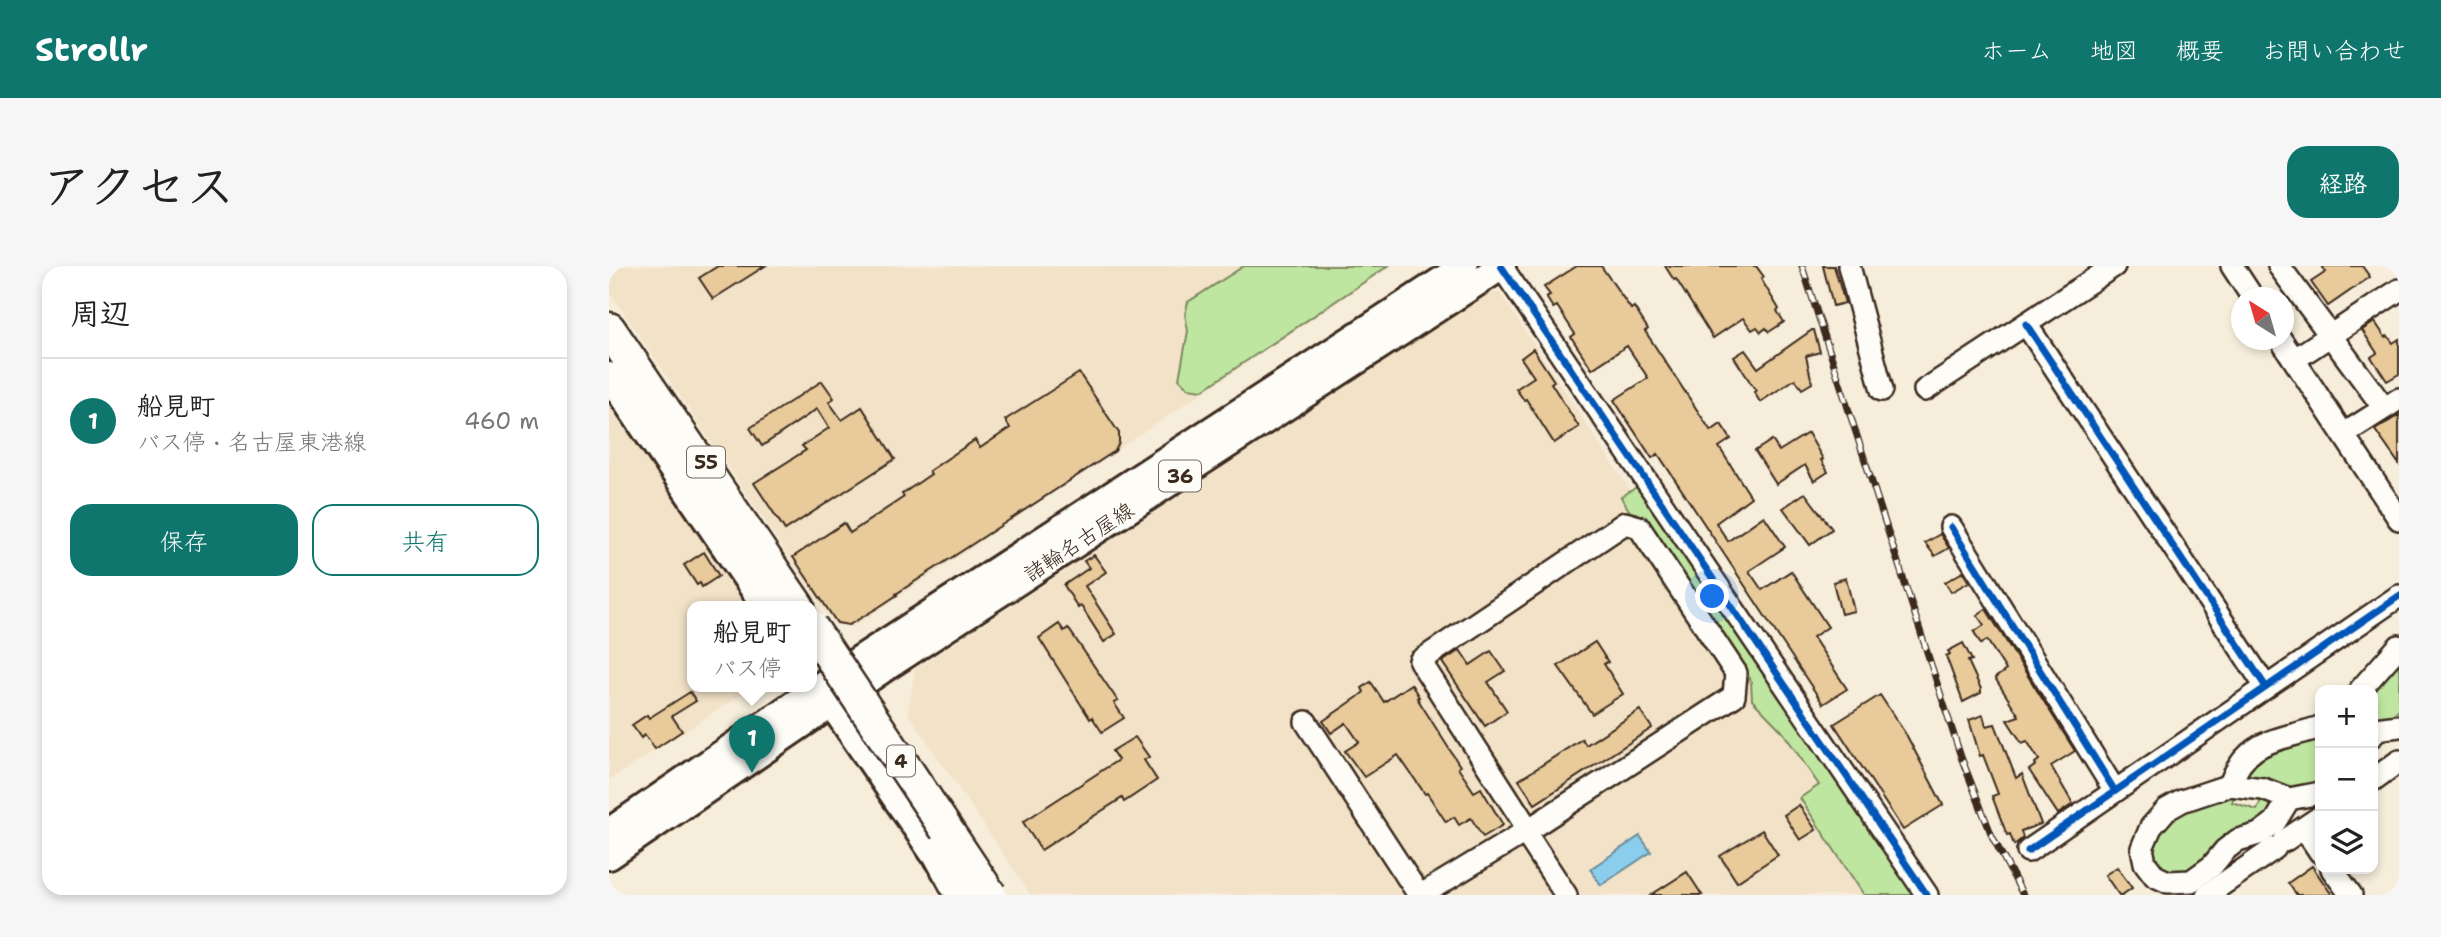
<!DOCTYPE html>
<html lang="ja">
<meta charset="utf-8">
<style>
:root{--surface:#fff;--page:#f6f6f6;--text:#222;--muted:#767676;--line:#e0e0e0;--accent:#0f766e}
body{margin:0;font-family:"Shantell Sans","Klee One",sans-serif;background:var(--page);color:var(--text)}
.controls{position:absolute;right:21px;bottom:21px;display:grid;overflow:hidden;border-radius:14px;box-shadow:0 4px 10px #0003}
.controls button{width:63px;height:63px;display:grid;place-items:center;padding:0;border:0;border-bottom:2px solid var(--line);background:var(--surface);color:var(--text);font:35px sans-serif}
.compass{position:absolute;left:1622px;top:21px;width:63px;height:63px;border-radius:50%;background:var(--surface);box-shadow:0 4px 10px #0003;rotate:323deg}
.you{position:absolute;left:1104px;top:331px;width:24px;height:24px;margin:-18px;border:5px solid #fff;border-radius:50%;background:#1a73e8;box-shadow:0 0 0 10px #1a73e833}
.badge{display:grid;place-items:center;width:46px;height:46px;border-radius:50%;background:var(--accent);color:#fff;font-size:23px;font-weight:700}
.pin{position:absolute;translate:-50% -58px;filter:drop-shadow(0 2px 4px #0008)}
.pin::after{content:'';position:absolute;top:37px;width:24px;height:21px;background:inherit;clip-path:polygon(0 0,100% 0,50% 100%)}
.popup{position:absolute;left:78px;top:335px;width:130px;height:91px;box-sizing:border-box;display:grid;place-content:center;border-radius:14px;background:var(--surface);filter:drop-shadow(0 2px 5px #0005);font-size:23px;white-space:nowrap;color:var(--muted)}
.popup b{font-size:26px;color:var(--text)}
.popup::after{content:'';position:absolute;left:50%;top:100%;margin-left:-14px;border:14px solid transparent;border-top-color:var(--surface)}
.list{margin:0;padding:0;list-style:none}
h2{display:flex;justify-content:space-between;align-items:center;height:91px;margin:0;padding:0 28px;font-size:30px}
h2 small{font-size:23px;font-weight:400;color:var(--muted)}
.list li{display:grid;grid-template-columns:46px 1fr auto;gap:21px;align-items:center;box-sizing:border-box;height:126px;padding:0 28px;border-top:2px solid var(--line)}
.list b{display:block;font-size:26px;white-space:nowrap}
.list p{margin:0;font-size:23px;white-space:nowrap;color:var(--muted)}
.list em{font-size:23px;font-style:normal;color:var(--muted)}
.actions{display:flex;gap:14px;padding:21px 28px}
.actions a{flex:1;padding:16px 0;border:2px solid var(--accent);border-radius:21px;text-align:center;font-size:24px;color:var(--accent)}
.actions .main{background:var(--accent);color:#fff}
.icon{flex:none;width:38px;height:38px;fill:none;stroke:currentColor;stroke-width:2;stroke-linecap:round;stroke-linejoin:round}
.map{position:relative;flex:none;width:1790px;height:629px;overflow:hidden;border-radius:21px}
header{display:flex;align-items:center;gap:42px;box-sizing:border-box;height:98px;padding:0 35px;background:var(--accent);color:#fff}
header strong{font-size:33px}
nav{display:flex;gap:38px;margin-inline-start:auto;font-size:24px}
.intro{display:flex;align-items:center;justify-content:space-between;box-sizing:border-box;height:168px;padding:0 42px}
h1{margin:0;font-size:49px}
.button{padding:18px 32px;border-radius:21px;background:var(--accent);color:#fff;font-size:24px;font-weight:700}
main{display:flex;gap:42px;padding:0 42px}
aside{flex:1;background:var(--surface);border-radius:21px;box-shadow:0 4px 10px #0003}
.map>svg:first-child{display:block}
.built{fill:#f2e2c8}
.green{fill:#bfe6a1;stroke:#7d8860;stroke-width:2}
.water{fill:#8acdec;stroke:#6a8c9a;stroke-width:2}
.building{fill:#e8ca9b;stroke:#3b2a1e;stroke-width:2}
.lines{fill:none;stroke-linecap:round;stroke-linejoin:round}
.minor-casing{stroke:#3b2a1e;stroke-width:26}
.major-casing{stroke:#3b2a1e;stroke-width:32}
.highway-casing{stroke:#3b2a1e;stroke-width:37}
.minor{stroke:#fdfcf7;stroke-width:21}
.major{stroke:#fdfcf7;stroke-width:26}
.highway{stroke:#fdfcf7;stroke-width:32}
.rail-casing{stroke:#3b2a1e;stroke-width:7}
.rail{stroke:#fdfcf7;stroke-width:4.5;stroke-dasharray:13;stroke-linecap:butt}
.highway-bridge-casing{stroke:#3b2a1e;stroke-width:37;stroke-linecap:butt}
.highway-bridge{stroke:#fdfcf7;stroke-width:32}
.cycleway-casing{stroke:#fdfcf7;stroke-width:11}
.cycleway{stroke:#0057b8;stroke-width:7}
.labels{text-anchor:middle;stroke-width:5;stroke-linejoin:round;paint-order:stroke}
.shield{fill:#fdfcf7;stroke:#75695f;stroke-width:2}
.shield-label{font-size:19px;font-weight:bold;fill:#3b2a1e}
.street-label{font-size:21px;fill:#3b2a1e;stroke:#fdfcf7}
</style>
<header>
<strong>Strollr</strong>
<nav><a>ホーム</a><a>地図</a><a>概要</a><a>お問い合わせ</a></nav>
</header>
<div class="intro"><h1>アクセス</h1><a class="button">経路</a></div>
<main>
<aside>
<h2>周辺<small></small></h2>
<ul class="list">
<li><span class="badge">1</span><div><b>船見町</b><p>バス停 · 名古屋東港線</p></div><em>460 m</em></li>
</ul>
<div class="actions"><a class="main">保存</a><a>共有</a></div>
</aside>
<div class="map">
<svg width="1790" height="629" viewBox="0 0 1790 629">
<rect width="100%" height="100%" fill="#f7eddb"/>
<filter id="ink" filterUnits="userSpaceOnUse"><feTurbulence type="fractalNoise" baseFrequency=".0143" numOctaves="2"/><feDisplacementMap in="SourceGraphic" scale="14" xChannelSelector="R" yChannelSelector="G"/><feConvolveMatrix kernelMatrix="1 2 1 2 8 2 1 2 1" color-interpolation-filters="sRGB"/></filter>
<g filter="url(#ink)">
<!-- built -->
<g class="built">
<polygon points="0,0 782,0 244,361 225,358 0,25"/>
<polygon points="881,26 891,27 1021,224 1034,217 1306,629 422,629 299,447 306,403"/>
<polygon points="0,129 139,341 83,341 83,421 144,421 0,514"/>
</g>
<!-- green -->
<g class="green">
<polygon points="635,0 779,0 594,124 579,122 570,113 579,65 576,48 579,36"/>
<polygon points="1034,217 1306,629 1255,629 1191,532 1210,519 1173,465 1143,434 1142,415 1036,255 1029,248 1021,246 1012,231"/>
<polygon points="1790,387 1790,443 1783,449 1764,454 1764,424"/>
<polygon points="1711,464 1711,521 1682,529 1627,514 1644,487"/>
<polygon points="1627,525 1623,536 1648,544 1655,528 1674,535 1664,551 1580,610 1559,612 1540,596 1545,563 1562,547"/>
</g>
<!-- water -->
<polygon class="water" points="1031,570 1042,586 992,619 981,603"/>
<!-- building -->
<g class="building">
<polygon points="109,0 156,0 104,33 90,12"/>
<polygon points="968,0 992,0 1022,43 1025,41 1039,63 1036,65 1102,165 1112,158 1122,173 1110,181 1142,231 1107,257 1119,275 1155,250 1176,281 1140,305 1153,324 1182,305 1219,361 1204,371 1238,423 1214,438 1049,188 1043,192 1005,134 1039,112 1018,80 983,103 962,71 966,68 948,40 944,42 937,31 941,29 935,21"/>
<polygon points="1056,0 1147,0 1155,11 1152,13 1170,43 1168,45 1175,56 1160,66 1157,62 1152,66 1148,61 1143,64 1134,52 1104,72 1067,13 1065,14"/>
<polygon points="1214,0 1225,0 1236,37 1224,40"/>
<polygon points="1713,0 1753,0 1761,11 1719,40 1702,16 1717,6"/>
<polygon points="1766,56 1776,71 1779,70 1784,77 1790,73 1790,108 1778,115 1762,91 1768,87 1753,64"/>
<polygon points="1203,64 1205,64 1211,86 1197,90 1203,117 1193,123 1186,113 1151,136 1145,126 1147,125 1125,91 1136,84 1149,102"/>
<polygon points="924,83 945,115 942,117 970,161 945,177 917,133 915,134 907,123 925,111 912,92"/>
<polygon points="470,107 510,167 510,177 506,185 287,328 288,329 270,341 240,359 228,357 184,291 235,257 241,267 295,231 293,228 322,208 320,205 366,174 371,182 401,162 396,154"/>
<polygon points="213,115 225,132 220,136 233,154 253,141 286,193 176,264 145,217 197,184 193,180 220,162 208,143 153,180 141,162"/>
<polygon points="1790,149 1790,198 1766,164"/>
<polygon points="1199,167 1214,193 1212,194 1219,206 1205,215 1196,199 1167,218 1146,185 1163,174 1170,185"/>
<polygon points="1196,227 1223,263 1201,279 1174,242"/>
<polygon points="1331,268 1340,282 1326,290 1316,277"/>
<polygon points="95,286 110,310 93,321 91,317 88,319 75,299"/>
<polygon points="485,289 497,306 476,320 507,368 495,376 472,340 469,342 455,319 480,302 475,295"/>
<polygon points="1354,306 1360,316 1342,326 1336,316"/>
<polygon points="1237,312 1245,345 1232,348 1224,316"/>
<polygon points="1377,343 1466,485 1442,500 1464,538 1449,548 1420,504 1427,499 1426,497 1430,494 1418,475 1413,477 1398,454 1410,450 1386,412 1397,404 1378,374 1372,378 1365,366 1375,359 1368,349"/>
<polygon points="450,358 455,365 459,362 509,435 505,437 515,452 493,466 483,451 481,453 430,372"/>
<polygon points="986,376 999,396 995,398 1014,428 983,448 949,400"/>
<polygon points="1354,377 1363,394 1359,395 1372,423 1372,427 1354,436 1337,390 1341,388 1339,385"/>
<polygon points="851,384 861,399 882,385 896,405 879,416 898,445 876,460 833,396"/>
<polygon points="762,416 775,436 802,418 810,431 808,432 851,500 849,502 865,526 872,522 894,559 874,571 862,552 850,559 845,551 837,556 818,527 816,528 789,489 755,511 736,485 750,476 737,457 722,467 714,455 749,431 755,426 753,422"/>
<polygon points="81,426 87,435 63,450 73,465 46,483 36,469 32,472 23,459 38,449 40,452"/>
<polygon points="1271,429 1298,470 1334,539 1294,564 1225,458"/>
<polygon points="1031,444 1043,462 926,538 910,514 973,473 977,479"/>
<polygon points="1374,449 1377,460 1386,458 1407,512 1413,508 1432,558 1412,565 1414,572 1405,579 1401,568 1398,569 1383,530 1389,528 1374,489 1371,490 1360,454"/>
<polygon points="526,471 540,491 535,494 548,514 515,536 513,532 432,584 414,556 509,494 503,485"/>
<polygon points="1190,539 1207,564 1191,574 1175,549"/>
<polygon points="1153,564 1169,589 1128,616 1111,590"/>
<polygon points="1703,600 1723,629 1688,629 1679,617"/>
<polygon points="1508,601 1523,622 1513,629 1510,629 1496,609"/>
<polygon points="1078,606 1093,629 1042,629"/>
</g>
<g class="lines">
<!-- minor casing -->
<g class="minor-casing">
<g id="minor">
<polyline points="892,0 1318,629"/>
<polyline points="1240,0 1273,124"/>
<polyline points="1623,0 1644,32"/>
<polyline points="1670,0 1775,142"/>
<polyline points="1417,58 1657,421"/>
<polyline points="1672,74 1790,253"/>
<polyline points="1686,93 1790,24"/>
<polyline points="1316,124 1505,0"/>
<polyline points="1735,168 1790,133"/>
<polyline points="1342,261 1506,525"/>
<polyline points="1751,424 1790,380"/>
<polyline points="697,456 810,629"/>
<polyline points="1764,469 1766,463 1790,460"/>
<polyline points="1764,514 1790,495"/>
<path d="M1621,519C1637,472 1670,475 1711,461"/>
<polyline points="1680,533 1666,556 1650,568 1629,574 1616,584 1603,600 1582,615 1559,616 1546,610 1536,597 1533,582 1542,561 1557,544 1573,535 1621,519 1654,523 1680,533 1711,527"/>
<polyline points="1695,562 1711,586"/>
<polyline points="916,566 957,629"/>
<polyline points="1675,575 1711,551"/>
<polyline points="1419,585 1790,330"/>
<polyline points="1723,603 1742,629"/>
<polyline points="812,629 916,566 1125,430 1127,407 1030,261 1016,257 811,395 919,563"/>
<polyline points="1598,629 1666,582"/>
</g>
</g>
<!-- major casing -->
<g class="major-casing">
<g id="major">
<polyline points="0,110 157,341"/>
<polyline points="214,425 338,607"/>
<polyline points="0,566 236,403 855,0"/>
<polyline points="0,590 274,403 893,0"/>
</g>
</g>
<!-- highway casing -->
<g class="highway-casing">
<polyline id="highway" points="0,63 189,341"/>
</g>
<!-- minor -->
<use href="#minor" class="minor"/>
<!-- major -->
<use href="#major" class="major"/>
<!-- highway -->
<use href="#highway" class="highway"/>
<!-- rail casing -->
<g class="rail-casing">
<polyline id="rail" points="1193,0 1352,491 1383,570 1414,629"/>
</g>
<!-- rail -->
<use href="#rail" class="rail"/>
<!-- highway-bridge casing -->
<g class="highway-bridge-casing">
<g id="highway-bridge">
<polyline points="202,361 381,629"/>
<polyline points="330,587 353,629"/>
</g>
</g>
<!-- highway-bridge -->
<use href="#highway-bridge" class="highway-bridge"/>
<!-- cycleway casing -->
<g class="cycleway-casing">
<g id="cycleway">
<polyline points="892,0 1318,629"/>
<polyline points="1417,58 1657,421"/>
<polyline points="1342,261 1506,525"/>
<polyline points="1419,585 1790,330"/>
</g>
</g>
<!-- cycleway -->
<use href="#cycleway" class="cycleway"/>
</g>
</g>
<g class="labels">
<!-- shield labels -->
<g class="shield">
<rect x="78" y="180.5" width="38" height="31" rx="5"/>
<rect x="550" y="194.5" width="42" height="31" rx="5"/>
<rect x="278" y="479.5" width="28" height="31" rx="5"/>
</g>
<g class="shield-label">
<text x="97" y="203">55</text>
<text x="571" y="217">36</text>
<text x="292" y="502">4</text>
</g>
<!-- street labels -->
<g class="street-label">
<text transform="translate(470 276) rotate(-33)" y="7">諸輪名古屋線</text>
</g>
</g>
</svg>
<div class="controls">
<button>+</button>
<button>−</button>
<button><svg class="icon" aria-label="layers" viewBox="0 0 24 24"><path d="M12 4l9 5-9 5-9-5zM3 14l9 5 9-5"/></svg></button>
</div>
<svg class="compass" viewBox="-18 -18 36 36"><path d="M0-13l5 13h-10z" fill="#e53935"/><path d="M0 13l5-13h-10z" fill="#767676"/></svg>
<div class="you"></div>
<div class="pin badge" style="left:143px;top:507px">1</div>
<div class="popup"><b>船見町</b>バス停</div>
</div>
</main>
